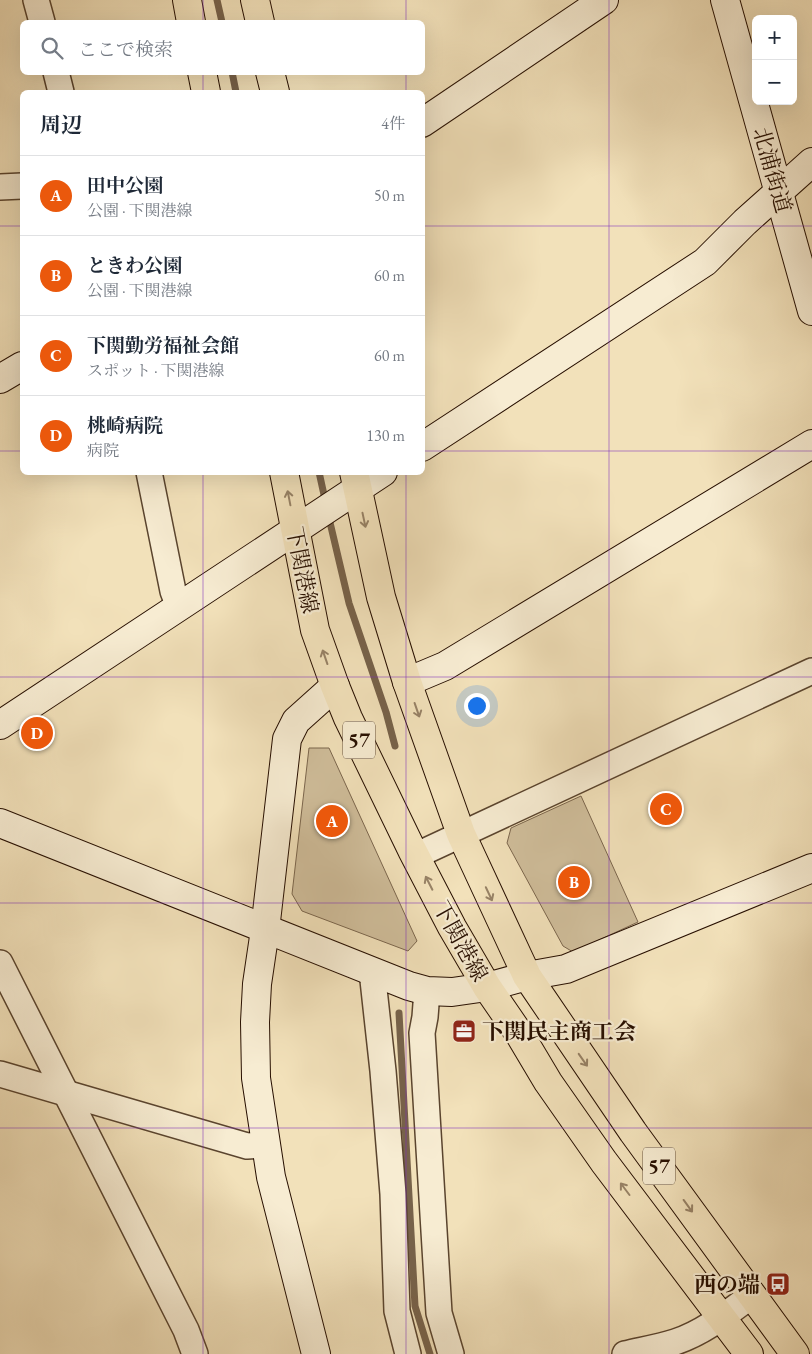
<!DOCTYPE html>
<html lang="ja">
<meta charset="utf-8">
<style>
:root{--surface:#fff;--page:#f6f6f7;--text:#1f2937;--muted:#747a83;--line:#e0e1e3;--accent:#ea580c}
body{margin:0;font-family:"EB Garamond","Noto Serif JP",serif;background:var(--page);color:var(--text)}
.controls{position:absolute;right:15px;top:15px;display:grid;overflow:hidden;border-radius:8px;box-shadow:0 5px 20px #0002}
.controls button{width:45px;height:45px;display:grid;place-items:center;padding:0;border:0;border-bottom:1px solid var(--line);background:var(--surface);color:var(--text);font:25px sans-serif}
.you{position:absolute;left:476px;top:705px;width:18px;height:18px;margin:-12px;border:4px solid #fff;border-radius:50%;background:#1a73e8;box-shadow:0 0 0 8px #1a73e833}
.badge{display:grid;place-items:center;width:32px;height:32px;border-radius:50%;background:var(--accent);color:#fff;font-size:16px;font-weight:700}
.pin{position:absolute;translate:-50% -50%;border:2px solid #fff;box-shadow:0 1px 5px #0006}
.list{margin:0;padding:0;list-style:none}
h2{display:flex;justify-content:space-between;align-items:center;height:65px;margin:0;padding:0 20px;font-size:21px}
h2 small{font-size:16px;font-weight:400;color:var(--muted)}
.list li{display:grid;grid-template-columns:32px 1fr auto;gap:15px;align-items:center;box-sizing:border-box;height:80px;padding:0 20px;border-top:1px solid var(--line)}
.list b{display:block;font-size:19px;white-space:nowrap}
.list p{margin:0;font-size:16px;white-space:nowrap;color:var(--muted)}
.list em{font-size:16px;font-style:normal;color:var(--muted)}
.icon{flex:none;width:28px;height:28px;fill:none;stroke:currentColor;stroke-width:2;stroke-linecap:round;stroke-linejoin:round}
.map{position:relative;flex:none;width:812px;height:1354px;overflow:hidden}
.search{position:absolute;background:var(--surface);box-shadow:0 5px 20px #0002;left:20px;top:20px;width:405px;height:55px;display:flex;align-items:center;gap:12px;box-sizing:border-box;padding:0 18px;border-radius:8px;color:var(--muted);font-size:19px}
.panel{position:absolute;background:var(--surface);box-shadow:0 5px 20px #0002;left:20px;top:90px;width:405px;height:385px;border-radius:8px}
.map>svg:first-child{display:block}
.green{fill:#cfbd9a;stroke:#7b664d}
.lines{fill:none;stroke-linecap:round;stroke-linejoin:round}
.stream{stroke:#77624a;stroke-width:7}
.street-casing{stroke:#5a442e;stroke-width:28}
.secondary-casing{stroke:#270f00;stroke-width:30}
.primary-casing{stroke:#270f00;stroke-width:30}
.street{stroke:#f7ecd2;stroke-width:25}
.secondary{stroke:#f7ecd2;stroke-width:28}
.primary{stroke:#f2e1ba;stroke-width:28}
.oneway{stroke:#978266}
.grid{fill:none;stroke:#7b2cbf;stroke-width:1;stroke-opacity:0.55}
.labels{text-anchor:middle;stroke-width:4.5;stroke-linejoin:round;paint-order:stroke}
.shield{fill:#f7ecd2;stroke:#65513f;stroke-width:1}
.shield-label{font-size:21px;font-weight:bold;fill:#270f00}
.street-label{font-size:22px;fill:#270f00;stroke:#f7ecd2}
.poi-label{font-size:22px;font-weight:bold;fill:#270f00;stroke:#f7ecd2;text-anchor:start}
</style>
<div class="map">
<svg width="812" height="1354" viewBox="0 0 812 1354">
<rect width="100%" height="100%" fill="#f2e1ba"/>
<filter id="stains"><feTurbulence type="fractalNoise" baseFrequency=".004" numOctaves="4"/><feColorMatrix values="0 0 0 0 .2 0 0 0 0 .09 0 0 0 0 .02 0 0 0 .5 -.17"/></filter>
<radialGradient id="worn" r=".72"><stop offset=".6" stop-color="#630" stop-opacity="0"/><stop offset="1" stop-color="#630" stop-opacity=".3"/></radialGradient>
<!-- green -->
<g class="green">
<polygon points="309,748 329,748 417,941 408,951 302,911 292,894"/>
<polygon points="581,796 638,922 573,952 563,946 507,843 511,828"/>
</g>
<g class="lines">
<!-- stream -->
<g class="stream">
<polyline points="217,0 222,22"/>
<polyline points="232,72 236,92"/>
<polyline points="319,472 326,504"/>
<polyline points="328,514 349,603 386,712 395,746"/>
<polyline points="399,1013 415,1306 430,1354"/>
</g>
<!-- street casing -->
<g class="street-casing">
<g id="street">
<polyline points="36,0 42,22"/>
<polyline points="56,72 61,92"/>
<polyline points="0,187 22,186"/>
<polyline points="149,472 173,591 179,607"/>
<polyline points="415,856 812,671"/>
<polyline points="0,963 186,1330 195,1354"/>
<polyline points="372,971 383,1071 393,1194 397,1311 408,1354"/>
<polyline points="427,991 425,1017 422,1033 439,1313 451,1354"/>
<polyline points="0,1074 247,1146 266,1145"/>
<path d="M625,1354C642,1350 659,1347 675,1342C703,1333 728,1313 752,1295"/>
</g>
</g>
<!-- secondary casing -->
<g class="secondary-casing">
<g id="secondary">
<polyline points="725,0 812,311"/>
<polyline points="422,123 604,0"/>
<polyline points="0,379 22,366"/>
<polyline points="422,447 705,262 745,222 812,162"/>
<polyline points="407,682 445,666 812,444"/>
<polyline points="0,725 383,472"/>
<polyline points="0,823 409,986 427,991 452,992 487,987 527,976 566,969 812,868"/>
<polyline points="316,1354 271,1177 256,1078 255,1022 257,984 265,930 287,739 296,721 335,686"/>
</g>
</g>
<!-- primary casing -->
<g class="primary-casing">
<g id="primary">
<polyline points="187,0 191,22"/>
<polyline points="255,0 260,22"/>
<polyline points="202,72 206,92"/>
<polyline points="270,72 275,92"/>
<polyline points="284,472 315,630 335,686 348,718 412,850 452,927 487,987 520,1035 548,1082 604,1162 749,1354"/>
<polyline points="354,472 381,597 407,682 461,834 527,976 633,1132 795,1354"/>
</g>
</g>
<!-- street -->
<use href="#street" class="street"/>
<!-- secondary -->
<use href="#secondary" class="secondary"/>
<!-- primary -->
<use href="#primary" class="primary"/>
</g>
<!-- one-way arrows -->
<defs><path id="oneway-shaft" d="M-6 0H5M1.5-3L5.5 0L1.5 3" fill="none" stroke-width="1.6" stroke-linecap="round" stroke-linejoin="round" transform="scale(1.25)"/></defs>
<g class="oneway">
<use href="#oneway-shaft" transform="translate(289 498) rotate(-101)"/>
<use href="#oneway-shaft" transform="translate(364 520) rotate(78)"/>
<use href="#oneway-shaft" transform="translate(325 657) rotate(-109)"/>
<use href="#oneway-shaft" transform="translate(417 710) rotate(71)"/>
<use href="#oneway-shaft" transform="translate(429 883) rotate(-117)"/>
<use href="#oneway-shaft" transform="translate(489 894) rotate(65)"/>
<use href="#oneway-shaft" transform="translate(583 1060) rotate(55)"/>
<use href="#oneway-shaft" transform="translate(625 1189) rotate(-127)"/>
<use href="#oneway-shaft" transform="translate(688 1206) rotate(54)"/>
</g>
<!-- grid -->
<path class="grid" d="M203,0V22M406,0V22M609,0V1354M203,72V92M406,72V92M0,226H22M422,226H812M0,451H22M422,451H812M203,472V1354M406,472V1354M0,677H812M0,903H812M0,1128H812"/>
<!-- icons -->
<defs>
<g id="office-square" transform="scale(1.25)"><rect x="-9" y="-9" width="18" height="18" rx="4" fill="#8f2418" stroke="#f7ecd2"/><path d="M-6-3h4V-5.5h4V-3h4V5H-6ZM-1-4.5V-3h2v-1.5ZM-6 0V1H6V0Z" fill="#fff"/></g>
<g id="bus-square" transform="scale(1.25)"><rect x="-9" y="-9" width="18" height="18" rx="4" fill="#8f2418" stroke="#f7ecd2"/><path d="M-5-6H5V4H4V6H2V4H-2V6H-4V4H-5ZM-3.5-4V0h7V-4ZM-3.5 1.2v1.5H-2V1.2ZM2 1.2v1.5H3.5V1.2Z" fill="#fff"/></g>
</defs>
<g fill-rule="evenodd">
<use href="#office-square" x="464" y="1031"/>
<use href="#bus-square" x="778" y="1284"/>
</g>
<g class="labels">
<!-- shield labels -->
<g class="shield">
<rect x="343" y="721.5" width="32" height="37" rx="4"/>
<rect x="643" y="1147.5" width="32" height="37" rx="4"/>
</g>
<g class="shield-label">
<text x="359" y="747">57</text>
<text x="659" y="1173">57</text>
</g>
<!-- street labels -->
<g class="street-label">
<text transform="translate(773 170) rotate(74)" y="8">北浦街道</text>
<text transform="translate(303 570) rotate(79)" y="8">下関港線</text>
<text transform="translate(461 941) rotate(61)" y="8">下関港線</text>
</g>
<!-- poi labels -->
<g class="poi-label">
<text x="482" y="1039">下関民主商工会</text>
<text x="760" y="1292" text-anchor="end">西の端</text>
</g>
</g>
<rect width="100%" height="100%" filter="url(#stains)"/>
<rect width="100%" height="100%" fill="url(#worn)"/>
</svg>
<div class="controls">
<button>+</button>
<button>−</button>
</div>
<div class="you"></div>
<div class="pin badge" style="left:332px;top:821px">A</div>
<div class="pin badge" style="left:574px;top:882px">B</div>
<div class="pin badge" style="left:666px;top:809px">C</div>
<div class="pin badge" style="left:37px;top:733px">D</div>
<div class="search"><svg class="icon" aria-label="search" viewBox="0 0 24 24"><circle cx="10" cy="10" r="6"/><path d="M15 15l6 6"/></svg>ここで検索</div>
<section class="panel">
<h2>周辺<small>4件</small></h2>
<ul class="list">
<li><span class="badge">A</span><div><b>田中公園</b><p>公園 · 下関港線</p></div><em>50 m</em></li>
<li><span class="badge">B</span><div><b>ときわ公園</b><p>公園 · 下関港線</p></div><em>60 m</em></li>
<li><span class="badge">C</span><div><b>下関勤労福祉会館</b><p>スポット · 下関港線</p></div><em>60 m</em></li>
<li><span class="badge">D</span><div><b>桃崎病院</b><p>病院</p></div><em>130 m</em></li>
</ul>
</section>
</div>
